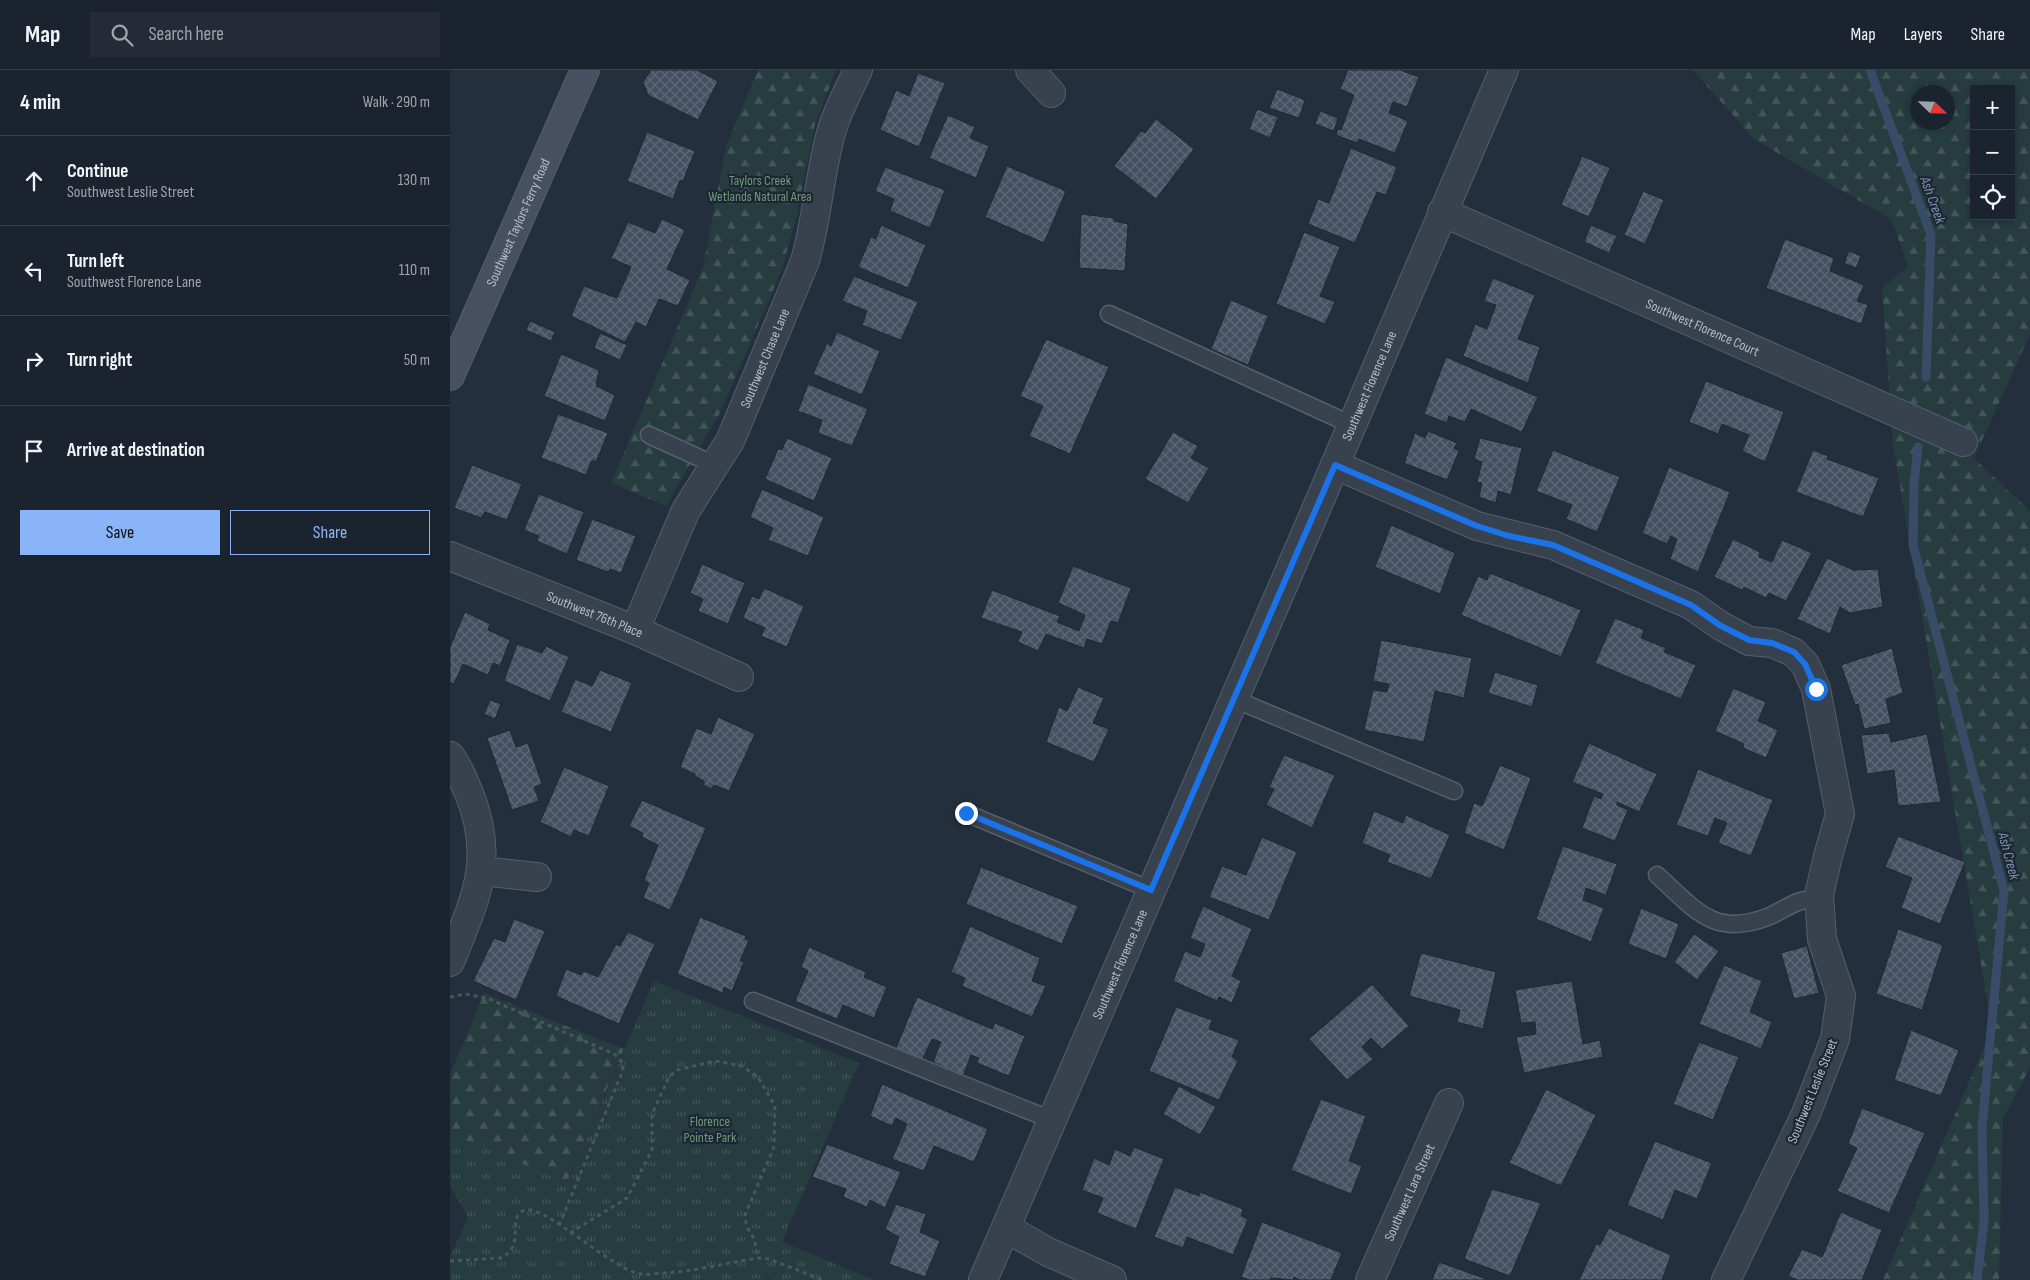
<!DOCTYPE html>
<meta charset="utf-8">
<style>
:root{--surface:#1b232e;--page:#242b36;--text:#f1f3f6;--muted:#a0a4aa;--line:#39404a;--accent:#8ab4f8}
body{margin:0;font-family:"Sofia Sans Condensed",sans-serif;background:var(--page);color:var(--text)}
.controls{position:absolute;right:15px;top:15px;display:grid;overflow:hidden;border-radius:0px;box-shadow:0 2px 8px #0003}
.controls button{width:45px;height:45px;display:grid;place-items:center;padding:0;border:0;border-bottom:1px solid var(--line);background:var(--surface);color:var(--text);font:25px sans-serif}
.compass{position:absolute;left:1460px;top:15px;width:45px;height:45px;border-radius:50%;background:var(--surface);box-shadow:0 2px 8px #0003;rotate:113deg}
.stop{position:absolute;width:15px;height:15px;margin:-11px;border:4px solid #1a73e8;border-radius:50%;background:#fff}
.stop.end{background:#1a73e8;border-color:#fff;box-shadow:0 1px 5px #0008}
.list{margin:0;padding:0;list-style:none}
h2{display:flex;justify-content:space-between;align-items:center;height:65px;margin:0;padding:0 20px;font-size:21px}
h2 small{font-size:16px;font-weight:400;color:var(--muted)}
.list li{display:grid;grid-template-columns:32px 1fr auto;gap:15px;align-items:center;box-sizing:border-box;height:90px;padding:0 20px;border-top:1px solid var(--line)}
.list b{display:block;font-size:19px;white-space:nowrap}
.list p{margin:0;font-size:16px;white-space:nowrap;color:var(--muted)}
.list em{font-size:16px;font-style:normal;color:var(--muted)}
.actions{display:flex;gap:10px;padding:15px 20px}
.actions a{flex:1;padding:11px 0;border:1px solid var(--accent);border-radius:0px;text-align:center;font-size:18px;color:var(--accent)}
.actions .main{background:var(--accent);color:#111}
.icon{flex:none;width:28px;height:28px;fill:none;stroke:currentColor;stroke-width:2;stroke-linecap:round;stroke-linejoin:round}
.map{position:relative;flex:none;width:1580px;height:1210px;overflow:hidden}
header{display:flex;align-items:center;gap:30px;box-sizing:border-box;height:70px;padding:0 25px;background:var(--surface);border-bottom:1px solid var(--line)}
header strong{font-size:24px}
nav{display:flex;gap:28px;margin-inline-start:auto;font-size:18px}
.search{width:350px;height:45px;background:var(--page);display:flex;align-items:center;gap:12px;box-sizing:border-box;padding:0 18px;border-radius:0px;color:var(--muted);font-size:19px}
main{display:flex}
aside{flex:1;background:var(--surface)}
.map>svg:first-child{display:block}
.forest{fill:url(#forest-firs);fill-rule:evenodd}
.park{fill:url(#park-tufts)}
.lines{fill:none;stroke-linecap:round;stroke-linejoin:round}
.stream{stroke:#394c67;stroke-width:9}
.building{fill:url(#building-cross-hatch);stroke:#1f2835}
.lane-casing{stroke:#565f6c;stroke-width:19}
.street-casing{stroke:#565f6c;stroke-width:30}
.secondary-casing{stroke:#565f6c;stroke-width:30}
.path{stroke:#44595c;stroke-width:3;stroke-dasharray:4 4;stroke-linecap:butt}
.lane{stroke:#38414e;stroke-width:16}
.street{stroke:#38414e;stroke-width:28}
.secondary{stroke:#465061;stroke-width:28}
.route{stroke:#1a73e8;stroke-width:6}
.labels{text-anchor:middle;stroke-width:4.5;stroke-linejoin:round;paint-order:stroke}
.park-label{font-size:14px;fill:#6b9a76;stroke:#1d2633}
.street-label{font-size:14px;fill:#b4bcc9;stroke:#1d2633}
.water-label{font-size:15px;font-style:italic;fill:#7c92b1;stroke:#1d2633}
</style>
<header>
<strong>Map</strong>
<div class="search"><svg class="icon" aria-label="search" viewBox="0 0 24 24"><circle cx="10" cy="10" r="6"/><path d="M15 15l6 6"/></svg>Search here</div>
<nav><a>Map</a><a>Layers</a><a>Share</a></nav>
</header>
<main>
<aside>
<h2>4 min<small>Walk · 290 m</small></h2>
<ul class="list">
<li><svg class="icon" aria-label="ahead" viewBox="0 0 24 24"><path d="M12 20V5M6 11l6-6 6 6"/></svg><div><b>Continue</b><p>Southwest Leslie Street</p></div><em>130 m</em></li>
<li><svg class="icon" aria-label="left" viewBox="0 0 24 24"><path d="M17 20v-9H6M10 6l-5 5 5 5"/></svg><div><b>Turn left</b><p>Southwest Florence Lane</p></div><em>110 m</em></li>
<li><svg class="icon" aria-label="right" viewBox="0 0 24 24"><path d="M7 20v-9h11M14 6l5 5-5 5"/></svg><div><b>Turn right</b></div><em>50 m</em></li>
<li><svg class="icon" aria-label="arrive" viewBox="0 0 24 24"><path d="M6 21V4h12l-3 4 3 4H6"/></svg><div><b>Arrive at destination</b></div></li>
</ul>
<div class="actions"><a class="main">Save</a><a>Share</a></div>
</aside>
<div class="map">
<svg width="1580" height="1210" viewBox="0 0 1580 1210">
<defs>
<pattern id="forest-firs" width="22" height="20" patternUnits="userSpaceOnUse" patternTransform="scale(1.25)"><rect width="22" height="20" fill="#263c3f"/><path d="M5 1l3.5 6h-7zM16 11l3.5 6h-7z" fill="#435659"/></pattern>
<pattern id="park-tufts" width="24" height="20" patternUnits="userSpaceOnUse" patternTransform="scale(1.25)"><rect width="24" height="20" fill="#263c3f"/><path d="M3 7l-1-3M5 7V3M7 7l1-3M15 17l-1-3M17 17v-4M19 17l1-3" fill="none" stroke="#435659"/></pattern>
<pattern id="building-cross-hatch" width="8" height="8" patternUnits="userSpaceOnUse" patternTransform="scale(1.25)"><rect width="8" height="8" fill="#455162"/><path d="M0 0l8 8M0 8l8-8" fill="none" stroke="#5d6877"/></pattern>
</defs>
<rect width="100%" height="100%" fill="#242f3e"/>
<!-- forest -->
<g class="forest">
<polygon points="308,0 386,0 365,55 345,153 331,202 270,343 216,436 161,413 253,198 276,76"/>
<path d="M1243,0H1580V264L1524,388L1580,441V997L1553,1049L1549,1210H1433L1542,959L1443,375L1432,218L1458,197L1442,150L1304,69ZM1524,19H1561V146H1524ZM1468,22H1498V52H1468Z"/>
<polygon points="34,923 174,979 75,1210 0,1210 0,1188 18,1147 0,1115 0,1005"/>
</g>
<!-- park -->
<polygon class="park" points="204,911 409,993 332,1172 425,1210 323,1210 317,1208 316,1210 0,1210 0,1188 18,1147 0,1115 0,1063 117,1113"/>
<g class="lines">
<!-- stream -->
<g class="stream">
<polyline points="1420,0 1481,165 1476,307"/>
<polyline points="1468,377 1464,414 1463,475 1554,821 1532,1058 1534,1150 1527,1210"/>
</g>
</g>
<!-- building -->
<g class="building">
<polygon points="201,0 247,0 268,11 248,50 198,25 193,12"/>
<polygon points="898,0 950,0 969,7 957,37 943,32 939,43 958,51 945,83 909,69 907,73 886,65 888,59 891,60 904,25 890,19"/>
<polygon points="468,3 495,13 469,77 430,60 446,20 459,26"/>
<polygon points="827,19 855,30 849,48 819,38"/>
<polygon points="807,39 828,47 820,68 799,59"/>
<polygon points="870,41 888,48 884,61 865,54"/>
<polygon points="498,45 525,57 520,68 539,76 526,108 479,88"/>
<polygon points="706,49 744,79 706,129 664,96 691,61 695,63"/>
<polygon points="197,62 245,81 233,111 230,110 223,129 177,111"/>
<polygon points="901,78 947,97 936,125 927,122 905,173 858,154 868,129 879,133"/>
<polygon points="1132,86 1160,98 1139,147 1111,135"/>
<polygon points="557,96 616,121 594,173 535,147"/>
<polygon points="435,97 495,120 480,158 440,141 444,129 425,121"/>
<polygon points="1193,121 1214,130 1195,174 1174,165"/>
<polygon points="631,144 664,148 664,151 678,154 675,201 629,198"/>
<polygon points="212,149 235,160 217,199 240,210 228,236 209,229 196,257 186,252 175,272 121,246 134,216 167,228 181,197 161,188 178,152 205,163"/>
<polygon points="431,155 476,175 458,218 408,197 421,167 426,169"/>
<polygon points="1141,155 1167,166 1159,183 1134,172"/>
<polygon points="854,162 890,177 870,226 885,232 875,254 826,234"/>
<polygon points="1335,169 1384,188 1380,201 1414,215 1407,231 1418,235 1411,254 1316,218"/>
<polygon points="1399,181 1411,186 1406,198 1394,193"/>
<polygon points="404,206 468,232 451,270 412,255 417,241 392,231"/>
<polygon points="1043,208 1085,225 1068,269 1090,277 1078,313 1013,286 1025,254 1037,259 1046,235 1034,231"/>
<polygon points="781,230 818,246 798,295 761,279"/>
<polygon points="80,251 105,262 101,271 76,260"/>
<polygon points="387,262 430,281 412,325 363,304 377,273 381,276"/>
<polygon points="150,263 177,275 170,290 144,278"/>
<polygon points="596,269 659,297 620,384 579,366 593,336 570,326"/>
<polygon points="111,284 149,300 146,316 165,325 155,351 94,326"/>
<polygon points="996,287 1088,327 1072,362 1021,339 1015,352 999,346 997,353 974,344"/>
<polygon points="1256,311 1334,342 1315,392 1292,381 1299,365 1272,354 1268,364 1239,352"/>
<polygon points="358,314 418,339 402,376 368,363 372,350 348,341"/>
<polygon points="108,344 158,363 146,392 142,390 136,405 91,388"/>
<polygon points="978,361 1007,373 1004,378 1009,381 997,410 954,393 965,363 975,368"/>
<polygon points="723,362 748,376 741,388 759,398 738,433 695,409"/>
<polygon points="337,368 382,388 364,431 315,409 328,379 332,380"/>
<polygon points="1030,368 1072,378 1061,425 1048,421 1046,433 1029,427 1032,413 1027,412 1032,392 1024,389"/>
<polygon points="1103,380 1170,407 1147,462 1116,449 1122,435 1086,421"/>
<polygon points="1363,380 1378,386 1377,389 1429,408 1413,447 1346,422"/>
<polygon points="22,395 72,414 57,450 35,442 31,448 4,438"/>
<polygon points="1219,397 1280,422 1248,502 1220,489 1227,469 1221,466 1217,474 1192,463"/>
<polygon points="312,419 374,447 358,486 318,470 323,458 300,447"/>
<polygon points="89,424 134,442 117,484 87,471 89,466 74,460"/>
<polygon points="142,449 186,466 171,503 160,499 158,502 126,490"/>
<polygon points="941,455 1005,483 990,524 925,497"/>
<polygon points="1283,469 1310,482 1309,487 1322,492 1332,470 1362,483 1336,531 1319,523 1316,528 1294,517 1292,520 1264,507"/>
<polygon points="1377,488 1403,500 1428,499 1433,537 1400,543 1390,537 1380,564 1347,549"/>
<polygon points="252,494 295,513 278,554 248,541 253,529 240,523"/>
<polygon points="623,496 681,518 668,553 661,551 652,574 637,569 634,578 596,564 588,581 568,572 572,562 531,548 542,520 610,546 607,552 629,561 635,545 608,533"/>
<polygon points="1040,503 1131,540 1111,587 1011,545 1028,506 1037,510"/>
<polygon points="314,518 354,536 337,577 311,566 315,558 293,548 302,526 309,529"/>
<polygon points="15,542 40,554 38,560 60,570 50,596 43,593 38,605 13,594 4,614 0,612 0,577"/>
<polygon points="1165,548 1194,560 1191,568 1216,578 1214,582 1246,595 1231,629 1145,593"/>
<polygon points="931,570 1022,588 1014,628 985,621 974,672 914,660 923,620 937,622 939,614 923,611"/>
<polygon points="67,574 92,583 96,576 119,587 100,631 54,611"/>
<polygon points="1442,578 1453,623 1436,629 1441,653 1414,659 1408,634 1405,635 1391,595"/>
<polygon points="150,600 182,613 161,662 111,642 125,609 142,616"/>
<polygon points="1045,602 1088,615 1082,637 1038,623"/>
<polygon points="628,617 654,628 643,653 659,659 644,692 596,672 609,637 617,641"/>
<polygon points="1283,618 1316,632 1308,651 1328,660 1316,688 1293,678 1294,674 1265,661"/>
<polygon points="40,630 51,634 45,649 34,644"/>
<polygon points="268,647 305,664 279,721 264,715 261,719 254,715 254,711 245,706 245,704 230,697 246,658 261,664"/>
<polygon points="60,660 66,677 78,673 92,714 84,717 89,731 62,740 37,668"/>
<polygon points="1439,663 1441,672 1477,664 1491,732 1448,736 1444,700 1417,704 1411,665"/>
<polygon points="1139,673 1207,704 1189,742 1167,732 1167,735 1178,740 1165,771 1132,758 1144,726 1151,729 1153,724 1122,712"/>
<polygon points="834,685 885,705 862,758 816,735 824,719 819,717"/>
<polygon points="1050,695 1081,708 1054,780 1014,763 1024,733 1032,736"/>
<polygon points="114,697 159,716 139,766 124,760 121,767 90,752"/>
<polygon points="1248,699 1323,730 1301,786 1268,773 1277,753 1265,748 1258,766 1226,755"/>
<polygon points="192,730 256,758 220,840 193,828 199,813 194,810 208,775 192,767 193,763 179,756"/>
<polygon points="924,741 953,753 956,745 1000,765 981,809 937,792 940,785 912,773"/>
<polygon points="1448,766 1515,792 1490,854 1451,838 1462,808 1435,797"/>
<polygon points="812,767 847,782 819,850 759,827 772,796 796,805"/>
<polygon points="1113,776 1167,794 1156,825 1136,818 1133,830 1154,838 1141,872 1086,849"/>
<polygon points="531,797 628,836 612,874 516,834"/>
<polygon points="753,836 802,859 782,906 791,911 782,933 769,927 767,931 723,911 735,881 750,887 755,874 740,868"/>
<polygon points="1191,838 1229,854 1216,889 1178,874"/>
<polygon points="250,847 296,866 295,869 299,870 290,891 294,892 282,921 274,917 273,923 227,904"/>
<polygon points="64,849 95,861 66,930 23,911 44,868 55,872"/>
<polygon points="520,856 590,888 582,911 596,916 582,947 512,916 515,908 501,902"/>
<polygon points="1448,859 1493,875 1472,940 1426,924"/>
<polygon points="178,862 205,874 169,954 106,926 116,899 131,905 134,901 148,907 166,874 170,876"/>
<polygon points="1244,864 1269,881 1247,910 1224,892"/>
<polygon points="1357,876 1369,923 1344,929 1331,883"/>
<polygon points="359,877 416,902 414,907 437,917 424,948 393,935 387,949 345,931 358,901 351,897"/>
<polygon points="971,883 1046,902 1033,959 1007,952 1010,940 959,926"/>
<polygon points="1274,895 1312,911 1300,942 1322,952 1311,979 1249,954"/>
<polygon points="1122,911 1133,974 1150,970 1153,987 1074,1003 1066,967 1086,964 1085,952 1071,953 1065,920"/>
<polygon points="922,914 959,956 932,979 921,968 912,977 923,989 897,1010 859,969"/>
<polygon points="467,927 542,959 545,953 575,966 559,1006 527,993 529,988 521,985 513,1006 483,992 491,972 482,969 472,990 446,978"/>
<polygon points="726,937 762,950 759,959 789,970 782,987 788,991 769,1030 699,1001"/>
<polygon points="1461,960 1509,980 1491,1026 1444,1010"/>
<polygon points="1249,972 1289,987 1263,1050 1223,1034"/>
<polygon points="432,1014 538,1059 524,1092 484,1076 474,1101 442,1089 457,1054 446,1048 442,1056 420,1046"/>
<polygon points="729,1016 766,1037 750,1065 713,1044"/>
<polygon points="1096,1019 1146,1045 1111,1116 1059,1093"/>
<polygon points="871,1029 916,1046 899,1091 912,1096 901,1124 841,1100"/>
<polygon points="1412,1038 1475,1063 1439,1143 1387,1121 1407,1078 1398,1074"/>
<polygon points="1205,1071 1262,1093 1247,1129 1225,1120 1213,1150 1177,1135"/>
<polygon points="377,1074 451,1102 435,1138 420,1130 417,1137 393,1127 396,1119 362,1107"/>
<polygon points="684,1077 714,1089 686,1159 647,1143 653,1128 632,1120 644,1088 659,1095 665,1079 680,1086"/>
<polygon points="725,1117 749,1126 750,1122 793,1139 791,1146 798,1149 783,1185 737,1167 733,1178 704,1167"/>
<polygon points="1042,1119 1091,1133 1060,1206 1014,1189"/>
<polygon points="446,1134 476,1144 470,1162 490,1171 475,1207 439,1194 449,1167 435,1159"/>
<polygon points="1391,1142 1432,1160 1412,1210 1347,1210 1338,1206 1352,1179 1372,1187"/>
<polygon points="812,1152 892,1183 881,1210 850,1210 844,1207 843,1210 821,1208 819,1210 800,1210 791,1207"/>
<polygon points="1159,1158 1221,1185 1212,1210 1129,1210 1146,1174 1150,1175"/>
<polygon points="989,1192 1039,1210 982,1210"/>
</g>
<g class="lines">
<!-- lane casing -->
<g class="lane-casing">
<g id="lane">
<polyline points="659,244 902,355"/>
<polyline points="199,365 265,395"/>
<polyline points="784,629 1004,721"/>
<polyline points="516,743 701,820"/>
<path d="M1207,805C1245,839 1264,869 1320,846C1330,842 1340,834 1351,831C1357,829 1363,829 1370,828"/>
<polyline points="303,931 602,1050"/>
</g>
</g>
<!-- street casing -->
<g class="street-casing">
<g id="street">
<polyline points="580,0 601,23"/>
<path id="s1" d="M992,142L1513,372"/>
<polyline points="885,395 1027,456 1103,475 1241,535 1271,556 1299,571 1322,573 1343,582 1355,594 1366,619 1390,744 1378,786 1369,825 1372,869 1391,926 1385,969 1356,1044 1276,1210"/>
<path id="s2" d="M0,486L185,560L289,607"/>
<path id="s3" d="M185,560L236,440L280,371L355,191C366,153 369,113 378,75C383,49 397,24 408,0"/>
<path d="M0,686C9,697 13,710 19,723C46,790 25,830 0,892"/>
<polyline points="31,801 87,807"/>
<polyline points="556,1158 598,1182 662,1210"/>
<path id="s4" d="M533,1210L852,472L1054,0"/>
<path id="s5" d="M920,1210L999,1033"/>
</g>
</g>
<!-- secondary casing -->
<g class="secondary-casing">
<g id="secondary">
<path id="s6" d="M0,306L135,0"/>
</g>
</g>
<!-- path -->
<g class="path">
<polyline points="0,927 15,924 37,928 164,984 172,992 173,1000 109,1156"/>
<path d="M120,1163L177,1128L202,1080V1044L219,1007L227,1000L265,991L292,996L308,1007L325,1036L324,1077L295,1145C295,1155 298,1159 303,1167C306,1173 306,1181 308,1188"/>
<path d="M0,1191L50,1188C78,1177 54,1145 76,1140C97,1136 162,1200 191,1204C197,1205 204,1204 210,1203C243,1202 276,1193 308,1188L319,1189L373,1210"/>
</g>
<!-- lane -->
<use href="#lane" class="lane"/>
<!-- street -->
<use href="#street" class="street"/>
<!-- secondary -->
<use href="#secondary" class="secondary"/>
</g>
<g class="lines">
<!-- route -->
<polyline class="route" points="516,743 701,820 885,395 1027,456 1059,466 1103,475 1241,535 1271,556 1299,570 1322,573 1344,582 1355,594 1366,619"/>
</g>
<g class="labels">
<!-- park labels -->
<g class="park-label">
<text x="310" y="115">Taylors Creek<tspan x="310" dy="16">Wetlands Natural Area</tspan></text>
<text x="260" y="1056">Florence<tspan x="260" dy="16">Pointe Park</tspan></text>
</g>
<!-- street labels -->
<g class="street-label">
<text dy="5" stroke="none"><textPath href="#s6" startOffset="168">Southwest Taylors Ferry Road</textPath></text>
<text dy="5" stroke="none"><textPath href="#s1" startOffset="285">Southwest Florence Court</textPath></text>
<text dy="5" stroke="none"><textPath href="#s3" startOffset="302">Southwest Chase Lane</textPath></text>
<text dy="5" stroke="none"><textPath href="#s4" startOffset="974">Southwest Florence Lane</textPath></text>
<text dy="5" stroke="none"><textPath href="#s2" startOffset="156">Southwest 76th Place</textPath></text>
<text dy="5" stroke="none"><textPath href="#s4" startOffset="344">Southwest Florence Lane</textPath></text>
<text transform="translate(1362 1021) rotate(-68)" y="5">Southwest Leslie Street</text>
<text dy="5" stroke="none"><textPath href="#s5" startOffset="96">Southwest Lara Street</textPath></text>
</g>
<!-- water labels -->
<g class="water-label">
<text transform="translate(1483 130) rotate(70)" y="5">Ash Creek</text>
<text transform="translate(1559 786) rotate(75)" y="5">Ash Creek</text>
</g>
</g>
</svg>
<div class="controls">
<button>+</button>
<button>−</button>
<button><svg class="icon" aria-label="locate" viewBox="0 0 24 24"><circle cx="12" cy="12" r="6"/><path d="M12 2v4M12 18v4M2 12h4M18 12h4"/></svg></button>
</div>
<svg class="compass" viewBox="-18 -18 36 36"><path d="M0-13l5 13h-10z" fill="#e53935"/><path d="M0 13l5-13h-10z" fill="#a0a4aa"/></svg>
<div class="stop" style="left:1366px;top:619px"></div>
<div class="stop end" style="left:516px;top:743px"></div>
</div>
</main>
